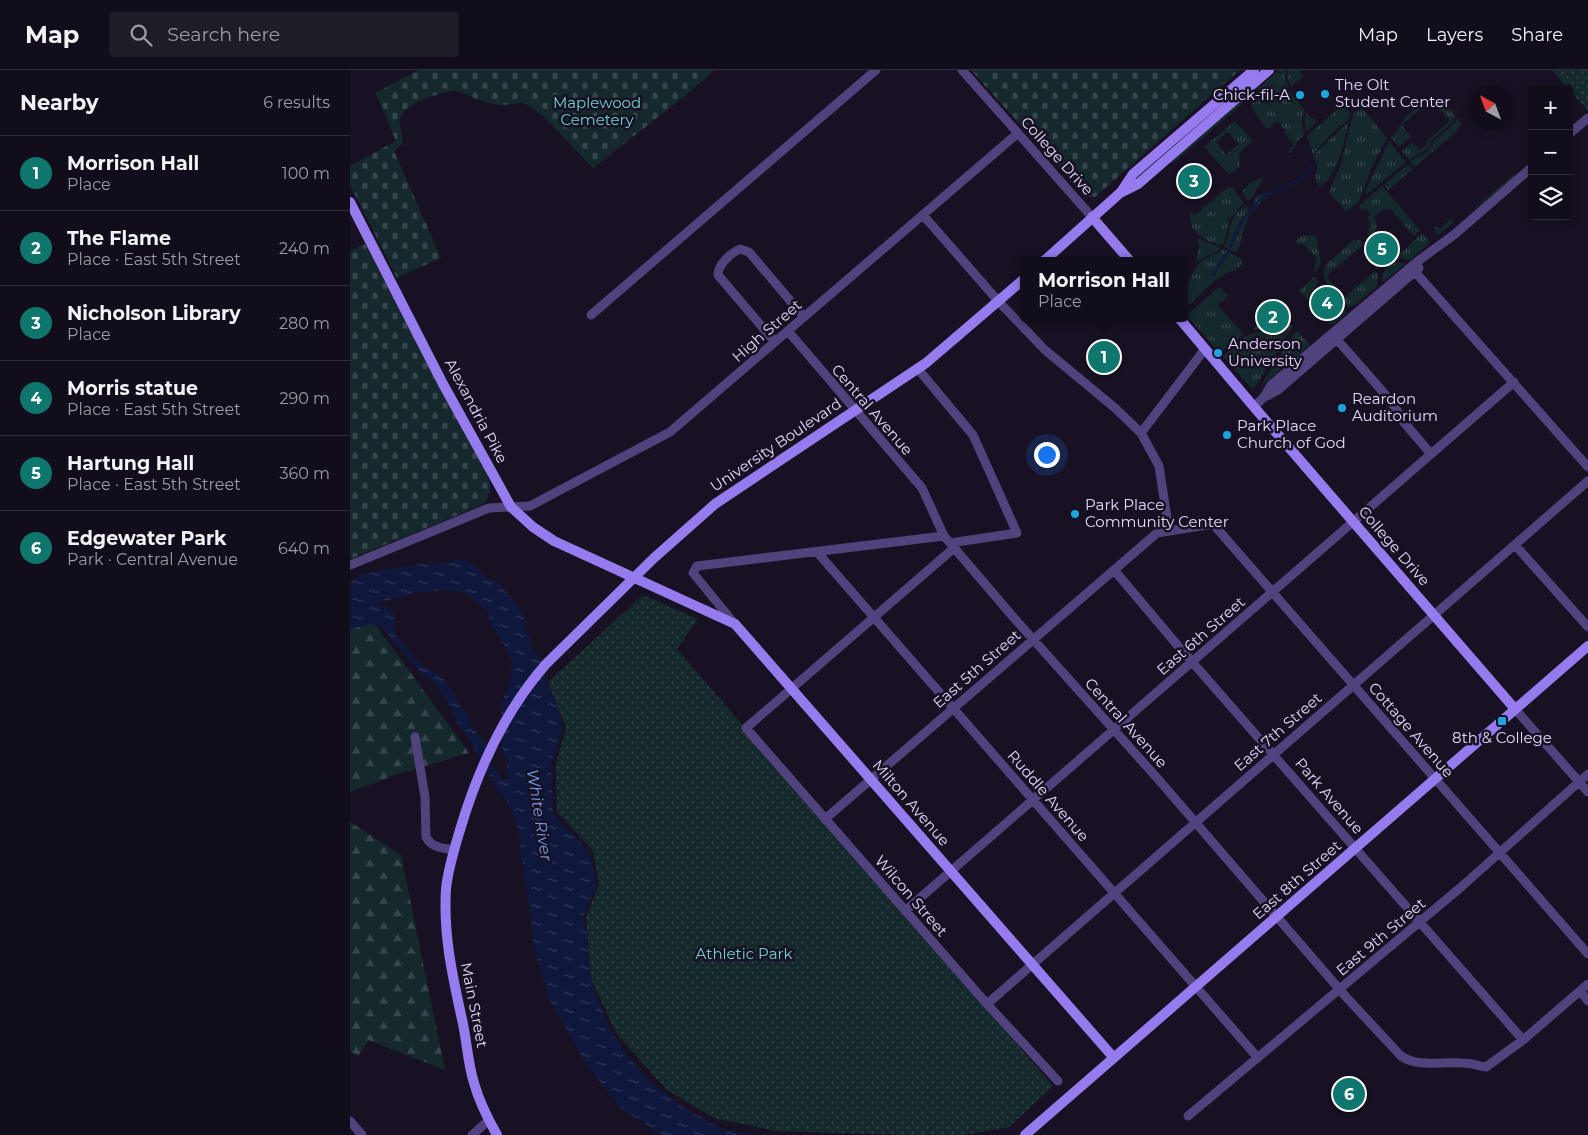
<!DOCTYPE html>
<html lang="en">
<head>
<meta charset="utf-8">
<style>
  body { margin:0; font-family:Montserrat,sans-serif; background:#1f1b27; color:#f1f3f6 }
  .controls { position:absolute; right:15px; top:15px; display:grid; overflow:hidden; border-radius:5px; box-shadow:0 2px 8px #0003 }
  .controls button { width:45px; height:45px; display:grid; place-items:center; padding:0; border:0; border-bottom:1px solid #312d39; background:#120d1a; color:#f1f3f6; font:25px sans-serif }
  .compass { position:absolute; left:1118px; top:15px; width:45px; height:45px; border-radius:50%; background:#120d1a; box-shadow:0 2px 8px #0003; rotate:319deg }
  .you { position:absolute; left:696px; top:384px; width:18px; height:18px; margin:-12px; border:4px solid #fff; border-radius:50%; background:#1a73e8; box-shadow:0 0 0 8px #1a73e833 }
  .badge { display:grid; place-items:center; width:32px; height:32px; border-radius:50%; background:#0f766e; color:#fff; font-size:16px; font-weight:700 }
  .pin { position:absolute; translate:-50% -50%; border:2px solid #fff; box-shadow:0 1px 5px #0006 }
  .popup { position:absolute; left:670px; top:187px; width:168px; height:65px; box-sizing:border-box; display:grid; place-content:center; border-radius:5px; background:#120d1a; filter:drop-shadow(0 1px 4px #0005); font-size:16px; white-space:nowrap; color:#9c9ca2 }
  .popup b { font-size:19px; color:#f1f3f6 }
  .popup::after { content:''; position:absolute; left:50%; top:100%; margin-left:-10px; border:10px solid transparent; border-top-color:#120d1a }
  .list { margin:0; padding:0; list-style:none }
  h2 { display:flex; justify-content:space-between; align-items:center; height:65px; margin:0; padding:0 20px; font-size:21px }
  h2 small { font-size:16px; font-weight:400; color:#9c9ca2 }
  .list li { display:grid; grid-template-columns:32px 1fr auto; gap:15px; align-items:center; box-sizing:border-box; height:75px; padding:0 20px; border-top:1px solid #312d39 }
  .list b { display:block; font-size:19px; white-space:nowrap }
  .list p { margin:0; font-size:16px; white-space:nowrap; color:#9c9ca2 }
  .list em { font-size:16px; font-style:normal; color:#9c9ca2 }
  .icon { flex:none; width:28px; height:28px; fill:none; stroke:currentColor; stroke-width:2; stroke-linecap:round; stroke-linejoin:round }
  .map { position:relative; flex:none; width:1238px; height:1065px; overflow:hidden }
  header { display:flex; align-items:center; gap:30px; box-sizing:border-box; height:70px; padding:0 25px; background:#120d1a; border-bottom:1px solid #312d39 }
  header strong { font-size:24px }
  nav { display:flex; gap:28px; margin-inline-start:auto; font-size:18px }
  .search { width:350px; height:45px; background:#1f1b27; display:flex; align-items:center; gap:12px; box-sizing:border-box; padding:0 18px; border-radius:5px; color:#9c9ca2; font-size:19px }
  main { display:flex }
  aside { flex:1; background:#120d1a }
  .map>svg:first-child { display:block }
  .grass { fill:url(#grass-tufts); fill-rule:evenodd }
  .forest { fill:url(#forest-firs) }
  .cemetery { fill:url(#cemetery-stones) }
  .park { fill:url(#park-dots) }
  .water { fill:url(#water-ripples); fill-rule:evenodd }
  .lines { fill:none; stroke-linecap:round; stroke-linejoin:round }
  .stream { stroke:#10173d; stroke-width:2.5 }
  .street { stroke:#50427c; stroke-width:9 }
  .secondary { stroke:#967bee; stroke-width:10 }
  .poi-dot { fill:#1da5e1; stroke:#181123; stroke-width:2 }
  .labels { text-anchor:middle; stroke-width:5; stroke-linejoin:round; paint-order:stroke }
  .poi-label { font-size:15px; fill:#e3d8fa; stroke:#181123; text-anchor:start }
  .park-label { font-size:15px; fill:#6dd1cd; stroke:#181123 }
  .street-label { font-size:15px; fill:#e3d8fa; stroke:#181123 }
  .water-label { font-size:16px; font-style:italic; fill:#739bed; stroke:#181123 }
</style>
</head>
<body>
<header>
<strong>Map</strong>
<div class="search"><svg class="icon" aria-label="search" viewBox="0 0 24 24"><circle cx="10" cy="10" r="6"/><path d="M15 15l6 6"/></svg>Search here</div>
<nav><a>Map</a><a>Layers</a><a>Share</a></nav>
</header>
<main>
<aside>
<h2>Nearby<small>6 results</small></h2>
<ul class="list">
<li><span class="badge">1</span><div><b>Morrison Hall</b><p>Place</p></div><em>100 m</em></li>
<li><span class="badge">2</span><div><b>The Flame</b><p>Place · East 5th Street</p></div><em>240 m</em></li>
<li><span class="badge">3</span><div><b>Nicholson Library</b><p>Place</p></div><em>280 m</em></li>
<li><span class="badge">4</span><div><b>Morris statue</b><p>Place · East 5th Street</p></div><em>290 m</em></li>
<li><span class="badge">5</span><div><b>Hartung Hall</b><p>Place · East 5th Street</p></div><em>360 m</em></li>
<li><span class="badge">6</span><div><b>Edgewater Park</b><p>Park · Central Avenue</p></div><em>640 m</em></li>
</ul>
</aside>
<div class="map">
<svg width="1238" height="1065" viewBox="0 0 1238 1065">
  <defs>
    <pattern id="grass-tufts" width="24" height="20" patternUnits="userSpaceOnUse" patternTransform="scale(1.25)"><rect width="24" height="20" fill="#15282c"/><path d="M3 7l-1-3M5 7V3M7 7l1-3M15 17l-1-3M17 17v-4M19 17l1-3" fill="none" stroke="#37464c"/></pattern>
    <pattern id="forest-firs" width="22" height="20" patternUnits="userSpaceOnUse" patternTransform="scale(1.25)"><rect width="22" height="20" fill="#15282c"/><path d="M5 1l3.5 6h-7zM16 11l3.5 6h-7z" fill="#37464c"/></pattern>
    <pattern id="cemetery-stones" width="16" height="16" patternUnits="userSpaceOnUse" patternTransform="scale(1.25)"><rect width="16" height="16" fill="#15282c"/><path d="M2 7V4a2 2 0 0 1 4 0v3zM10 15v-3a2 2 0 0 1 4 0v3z" fill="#37464c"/></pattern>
    <pattern id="park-dots" width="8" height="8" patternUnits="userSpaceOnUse" patternTransform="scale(1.25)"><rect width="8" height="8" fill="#15282c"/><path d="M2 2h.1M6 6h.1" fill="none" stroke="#37464c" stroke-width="1.8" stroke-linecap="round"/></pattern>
    <pattern id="water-ripples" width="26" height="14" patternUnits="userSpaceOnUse" patternTransform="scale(1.25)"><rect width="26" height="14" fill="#10173d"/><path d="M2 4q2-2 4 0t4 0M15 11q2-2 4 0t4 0" fill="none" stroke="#33385a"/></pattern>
  </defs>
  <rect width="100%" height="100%" fill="#181123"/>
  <path class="grass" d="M929,0H936L935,8L939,18L938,20L954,39L952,51L954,65L946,73L945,78L939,83L938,82L941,80L939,79L944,74L934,62L935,60L927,51L917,60L901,37L908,18Z
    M938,0H952L950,2L954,6L941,17L937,7Z
    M894,28L891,35L827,90L822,93H818Z
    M1092,31L1106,47L1102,53L1081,71L1079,78L1059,90L1052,81L1063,72L1070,80L1077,74L1076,72L1100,51L1086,35Z
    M1072,32L1075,35L1052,55L1061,67L1049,77L1041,68L1056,47Z
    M992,35L999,41L1000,45L998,50L981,64L963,84L957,66Z
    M1012,38L1037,68L1022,97L1008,133L996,141L979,123L992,90L1003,44L1006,41Z
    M956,42L963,50L968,47L966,49L968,51L956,61L955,50Z
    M1107,48L1112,54L1107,59L1108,60L1065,97L1060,92C1066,87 1069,87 1074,84C1080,81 1080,76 1084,71C1092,63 1102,58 1107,48Z
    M885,51L903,71L889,83L890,96L879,105L854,77ZM878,62L889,74L876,85L866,72Z
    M998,53C995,72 987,106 970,117C962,109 968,103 967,94C966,93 964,87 963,86L982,67Z
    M1039,71L1056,92L1016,125L1015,122Z
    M1058,94L1063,99L1038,120L1034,115Z
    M1164,104V107L1132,134L1127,136Z
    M915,106L902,128L897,131L892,121L902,112Z
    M1032,116L1069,159V161L1064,166L1040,138L1037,140L1035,138L1024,147C1028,155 1027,162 1021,168L1017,163L1020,156L1018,146L1021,144L1016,138L1013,141L1010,138V135Z
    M878,117L883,118L894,133C889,138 883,147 878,149L879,152L875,170L872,176C855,170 839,165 840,143L841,141L845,145Z
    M927,120L912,131L903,140L905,127Z
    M896,135L900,142L895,156L887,183L874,177C884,158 874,151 896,135Z
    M1101,149L1104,152L1088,165L1084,160V156L1089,159Z
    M1072,163L1081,172L1060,190L1052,188H1046L1043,185L1044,184L1047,187Z
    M954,165L966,166L971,193L965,203L963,201L966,199L964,196L967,189L952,173L948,175L945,171Z
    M847,168L871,178C864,185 853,186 846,193L849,175Z
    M1003,170H1010L1014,174L976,206L984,215L980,218C975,212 972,204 975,196Z
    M873,179L890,188L892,190L891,195L885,201C871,200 846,230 834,239C834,225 840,199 852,191C859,186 866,185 873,179Z
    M1050,192L1055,194L1032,213C1031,200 1038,194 1050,192Z
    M1025,201L1028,204L1027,217L1005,235L998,237L982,221L986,217L995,227Z
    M964,207L969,211L958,230L949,221Z
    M868,218H871L878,226L868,235L893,264L870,283L838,247L839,243Z
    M928,239L940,252L904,261V258Z
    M995,240L997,243L984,254H978L972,247Z
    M941,254L943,256L904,319L901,318L873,286L896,266Z
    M947,261L960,275L910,317L943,265Z"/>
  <path class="forest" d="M25,554L119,683L45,705L0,722V558Z
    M0,752L51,785L95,1000L18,970L9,986L0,982Z"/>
  <path class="cemetery" d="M68,0H365L330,30L243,98L193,46L174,32C159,36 144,36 129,30C121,27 113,21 104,21C92,21 52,35 50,48C48,56 54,66 52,74L44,81L91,188L47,208L0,115V96L46,71L26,23Z
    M621,0H890L745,127H735Z
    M15,174L137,403C142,415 141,426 132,435L0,489V181Z"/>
  <path class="park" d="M1202,0H1238V39L1237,40Z
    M293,525L348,549L327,579L703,1016L659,1057L615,1065H553L426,1061L364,1048L317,1020L266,963L241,909L236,846L249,815L243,781L207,742L206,693L216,658L198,612Z"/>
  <path class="water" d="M113,489L123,494L132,504L149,514L168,536L174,547L183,582L189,586L199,619L207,633L213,657L201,694L203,742L210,753L226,767L239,783L244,802L246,819L237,834L233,849L236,860L240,904L245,923L262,963L276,984L291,1002L311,1020L336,1040L355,1049L373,1060L407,1065H310L290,1050L272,1040L237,995L200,931L185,882L168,758L159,734L147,719L117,666L106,651L102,640L86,614L72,604L32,557C21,553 11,556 0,560V511L13,504L74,493L88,494ZM94,520L113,522L120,526L137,541L142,556L155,576L162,590L161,605L159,615L151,634L152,681L157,692L158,707L155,710H153L146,699L144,698L132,668L119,655L120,647C116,643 111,637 108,633C106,631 107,628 105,625C102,620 97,615 94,610C90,604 84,602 78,599C68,593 49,571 44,561C42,555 45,548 43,541L27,533L69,522Z"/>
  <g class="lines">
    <path class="stream" d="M880,177C890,156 893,143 913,128C928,117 954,113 962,95
      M863,205L878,182"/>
    <path class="street" d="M612,0L742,147
      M1219,64L1238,48
      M573,145L649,232L695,280L765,338L791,363L809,396L819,461
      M1066,203L1238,397
      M241,245L526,0
      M438,261L572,418L594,466L664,548L808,709L997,928L1051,986C1068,998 1093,991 1113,993C1121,993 1129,996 1136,997L1173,970L1238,914
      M984,266C996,281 1049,336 1052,350L1081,384
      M425,272L368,205C368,194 381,183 390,179L399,182L454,247
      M568,299L623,365L667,463L600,473
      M917,326L928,320L1069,198
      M904,337L914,327L921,315L1068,191L1105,164L1182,97
      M791,363L855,279
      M1165,475L1238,557
      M604,478L396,658L637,934L708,1011
      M467,482L908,988
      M0,495L139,438L180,436L320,362L667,64
      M764,500L829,577L1173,970
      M384,553L343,503L347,496L594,466
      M1165,639L1238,722
      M65,667L75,727L76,767C82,778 92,778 104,780
      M475,749L807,463L863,454L1238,884
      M555,841L1164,312
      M1230,921L1238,931
      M637,934L1238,411
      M838,1046L1110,818L1238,704
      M0,1051L12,1065
      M122,1065L139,1050"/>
    <path class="secondary" d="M771,122L783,104L904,0
      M0,132L93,314L161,437L183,457L204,471L385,554L764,988
      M742,147L780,191
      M694,191L770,123L788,114L919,0
      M829,248L904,337L1165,639
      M147,1065C138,1049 129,1031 124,1013C118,994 117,973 113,954C103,908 93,866 96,819C98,799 104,780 110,760C128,699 154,642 196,594L304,488L365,434L576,293L674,209
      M675,1065L1238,576"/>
  </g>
  <g class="poi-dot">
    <circle cx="975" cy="24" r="5"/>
    <circle cx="950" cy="25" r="5"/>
    <circle cx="868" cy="283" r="5"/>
    <circle cx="992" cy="338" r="5"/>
    <circle cx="877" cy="365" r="5"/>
    <circle cx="725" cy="444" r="5"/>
    <rect x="1147" y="646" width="10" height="10" rx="2.5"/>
  </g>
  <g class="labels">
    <g class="poi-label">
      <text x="985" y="20">The Olt<tspan x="985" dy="17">Student Center</tspan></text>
      <text x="940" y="30" text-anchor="end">Chick-fil-A</text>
      <text x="878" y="279">Anderson<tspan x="878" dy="17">University</tspan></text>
      <text x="1002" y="334">Reardon<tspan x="1002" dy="17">Auditorium</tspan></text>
      <text x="887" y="361">Park Place<tspan x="887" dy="17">Church of God</tspan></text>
      <text x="735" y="440">Park Place<tspan x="735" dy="17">Community Center</tspan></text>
      <text x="1152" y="673" text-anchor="middle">8th &amp; College</text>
    </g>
    <g class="park-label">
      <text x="247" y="38">Maplewood<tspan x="247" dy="17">Cemetery</tspan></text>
      <text x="394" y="889">Athletic Park</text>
    </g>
    <g class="street-label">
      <text transform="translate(707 86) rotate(48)" y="5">College Drive</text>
      <text transform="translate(417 261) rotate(-41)" y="5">High Street</text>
      <text transform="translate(522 340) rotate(49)" y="5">Central Avenue</text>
      <text transform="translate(126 341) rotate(62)" y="5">Alexandria Pike</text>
      <text transform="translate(426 375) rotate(-34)" y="5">University Boulevard</text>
      <text transform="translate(1044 476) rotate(49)" y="5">College Drive</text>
      <text transform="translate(851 566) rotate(-41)" y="5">East 6th Street</text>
      <text transform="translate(627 599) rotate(-41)" y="5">East 5th Street</text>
      <text transform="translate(776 653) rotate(48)" y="5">Central Avenue</text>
      <text transform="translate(1061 660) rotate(49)" y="5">Cottage Avenue</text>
      <text transform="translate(928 662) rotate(-41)" y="5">East 7th Street</text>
      <text transform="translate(698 726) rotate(49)" y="5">Ruddle Avenue</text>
      <text transform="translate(979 726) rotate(49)" y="5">Park Avenue</text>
      <text transform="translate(561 733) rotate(49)" y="5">Milton Avenue</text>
      <text transform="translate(947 810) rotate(-41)" y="5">East 8th Street</text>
      <text transform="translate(561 826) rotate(49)" y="5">Wilcon Street</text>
      <text transform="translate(1031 867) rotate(-40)" y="5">East 9th Street</text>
      <text transform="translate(124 935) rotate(79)" y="5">Main Street</text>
    </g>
    <g class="water-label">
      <text transform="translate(190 745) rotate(81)" y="6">White River</text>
    </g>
  </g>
</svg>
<div class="controls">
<button>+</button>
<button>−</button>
<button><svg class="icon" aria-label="layers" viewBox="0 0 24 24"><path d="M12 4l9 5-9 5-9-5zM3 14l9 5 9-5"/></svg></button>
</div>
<svg class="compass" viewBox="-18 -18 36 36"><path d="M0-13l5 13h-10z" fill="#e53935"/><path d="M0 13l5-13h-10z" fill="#9c9ca2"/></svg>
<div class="you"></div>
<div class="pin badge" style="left:754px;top:287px">1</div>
<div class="popup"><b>Morrison Hall</b>Place</div>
<div class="pin badge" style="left:923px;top:247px">2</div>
<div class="pin badge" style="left:844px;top:111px">3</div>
<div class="pin badge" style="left:977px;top:233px">4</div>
<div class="pin badge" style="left:1032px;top:179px">5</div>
<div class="pin badge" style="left:999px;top:1024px">6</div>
</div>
</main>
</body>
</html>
